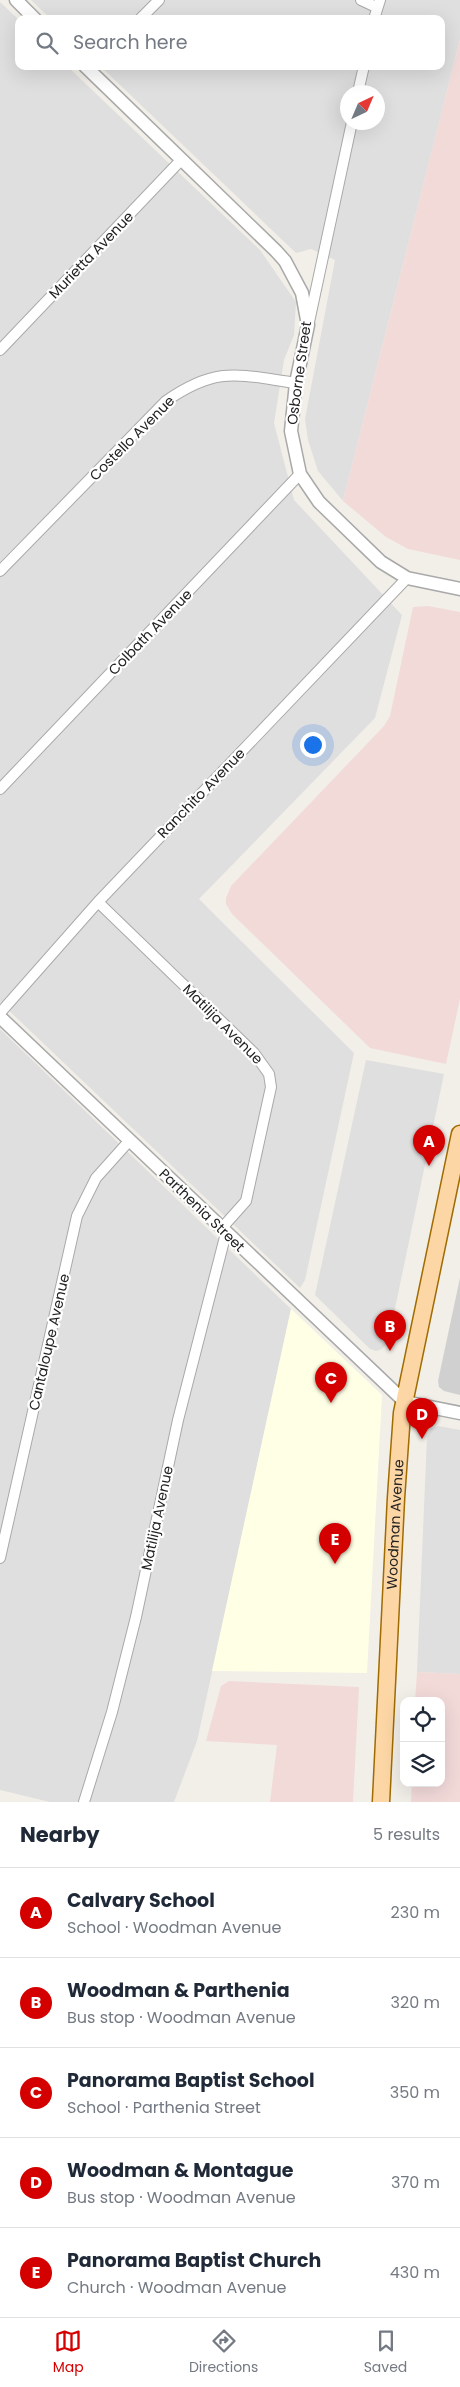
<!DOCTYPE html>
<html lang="en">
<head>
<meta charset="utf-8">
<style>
  body { margin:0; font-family:Poppins,sans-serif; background:#f6f6f7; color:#1f2937 }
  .controls { position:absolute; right:15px; bottom:15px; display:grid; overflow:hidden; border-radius:10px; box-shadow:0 5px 20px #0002 }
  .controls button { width:45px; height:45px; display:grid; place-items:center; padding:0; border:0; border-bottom:1px solid #e0e1e3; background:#fff; color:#1f2937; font:25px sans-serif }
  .compass { position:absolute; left:340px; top:85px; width:45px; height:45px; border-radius:50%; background:#fff; box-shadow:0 5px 20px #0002; rotate:44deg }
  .you { position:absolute; left:312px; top:744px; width:18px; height:18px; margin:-12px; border:4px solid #fff; border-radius:50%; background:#1a73e8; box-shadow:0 0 0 8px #1a73e833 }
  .badge { display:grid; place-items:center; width:32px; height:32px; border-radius:50%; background:#d40000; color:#fff; font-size:16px; font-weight:700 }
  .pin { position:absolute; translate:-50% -41px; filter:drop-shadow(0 1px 2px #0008) }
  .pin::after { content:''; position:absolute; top:26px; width:18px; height:15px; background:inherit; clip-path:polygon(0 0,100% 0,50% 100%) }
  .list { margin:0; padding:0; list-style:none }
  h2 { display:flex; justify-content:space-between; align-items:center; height:65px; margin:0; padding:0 20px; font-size:21px }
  h2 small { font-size:16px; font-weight:400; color:#747a83 }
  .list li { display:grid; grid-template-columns:32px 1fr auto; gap:15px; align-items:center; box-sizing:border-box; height:90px; padding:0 20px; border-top:1px solid #e0e1e3 }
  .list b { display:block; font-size:19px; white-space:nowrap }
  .list p { margin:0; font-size:16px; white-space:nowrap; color:#747a83 }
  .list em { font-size:16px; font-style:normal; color:#747a83 }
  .icon { flex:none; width:28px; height:28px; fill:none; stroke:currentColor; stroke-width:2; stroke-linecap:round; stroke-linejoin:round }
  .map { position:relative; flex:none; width:460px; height:1802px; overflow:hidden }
  .search { position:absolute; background:#fff; box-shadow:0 5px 20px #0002; left:15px; right:15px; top:15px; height:55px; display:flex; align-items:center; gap:12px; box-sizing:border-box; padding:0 18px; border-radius:10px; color:#747a83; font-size:19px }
  .sheet { height:515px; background:#fff }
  nav { display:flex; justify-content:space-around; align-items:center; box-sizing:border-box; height:70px; border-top:1px solid #e0e1e3; background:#fff; font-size:14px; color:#747a83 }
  nav a { display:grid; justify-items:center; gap:2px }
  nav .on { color:#d40000 }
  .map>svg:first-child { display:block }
  .residential { fill:#e0dfdf; fill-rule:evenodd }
  .commercial { fill:#f2dad9 }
  .education { fill:#ffffe5 }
  .religious { fill:#d0d0d0 }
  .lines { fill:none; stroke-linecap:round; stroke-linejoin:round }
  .minor-casing { stroke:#a9a9a9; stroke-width:12 }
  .tertiary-casing { stroke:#a9a9a9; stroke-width:15 }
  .primary-casing { stroke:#a06b00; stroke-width:19 }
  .minor { stroke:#fff; stroke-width:10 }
  .tertiary { stroke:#fff; stroke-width:12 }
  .primary { stroke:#fcd6a4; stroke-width:16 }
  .labels { text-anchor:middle; stroke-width:4.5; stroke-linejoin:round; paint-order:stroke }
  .street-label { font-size:14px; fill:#222; stroke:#fff }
</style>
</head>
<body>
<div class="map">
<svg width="460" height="1802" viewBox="0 0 460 1802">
  <rect width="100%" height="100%" fill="#f2efe9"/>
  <path class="residential" d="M31,0H460V40L343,501L318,471L308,440L305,419L335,260L311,249L296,253L100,66H441V19H51ZM348,92H378V122H348Z
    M0,2L19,20V66H67L260,250L296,302L294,335L284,360L274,423L294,500L402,615L375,718L199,899L354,1053L305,1280L300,1288L0,1002Z
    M0,1029L291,1309L197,1741L174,1802H50L0,1790Z
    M366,1060L444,1074L388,1342L382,1349L376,1351L370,1349L315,1295Z
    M438,1426L460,1430V1674L417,1672L427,1437L431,1429Z"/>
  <path class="commercial" d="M460,40V560L408,549L386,537L343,501Z
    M428,606L460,612V999L446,1064L370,1048L232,914L226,904V898L231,886L384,726L390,716L413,607Z
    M417,1672L460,1674V1802H411L412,1783H441V1701H415Z
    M229,1681L359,1687L353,1802H270L277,1745L206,1741L221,1686Z"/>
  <path class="education" d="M291,1309L382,1395L367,1673L212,1671Z"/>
  <path class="religious" d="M460,1278V1395L444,1391L439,1387L438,1381Z"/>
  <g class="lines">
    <g class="minor-casing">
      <path id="minor" d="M361,0L376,7
        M140,19L159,0
        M374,19L380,0
        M358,92L364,66
        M309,322L352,122
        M0,350L182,159
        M0,571L166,401C218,365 238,375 296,383
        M0,789L300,474
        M98,902L254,1053L269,1074L271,1087L246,1201L221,1229
        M0,1013L98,902L407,578
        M0,1558L77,1216L96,1178L130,1140
        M84,1802L112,1712L136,1617L178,1420L226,1233"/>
    </g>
    <g class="tertiary-casing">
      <path id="tertiary" d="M16,0L35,19
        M85,66L276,251L285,261L302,293L308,325L296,383L291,431L300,474L319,502L381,562L407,578L460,589
        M0,1017L405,1402L460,1413"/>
    </g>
    <g class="primary-casing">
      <g id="primary">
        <path id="s1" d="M381,1802L396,1498L402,1413L460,1134"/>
      </g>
    </g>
    <use href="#minor" class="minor"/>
    <use href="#tertiary" class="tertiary"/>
    <use href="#primary" class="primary"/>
  </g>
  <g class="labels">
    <g class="street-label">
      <text transform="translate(91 255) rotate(-46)" y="5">Murietta Avenue</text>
      <text transform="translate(299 373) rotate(-82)" y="5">Osborne Street</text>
      <text transform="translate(132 438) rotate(-45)" y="5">Costello Avenue</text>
      <text transform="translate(150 632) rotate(-46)" y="5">Colbath Avenue</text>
      <text transform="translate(201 793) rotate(-46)" y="5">Ranchito Avenue</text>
      <text transform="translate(223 1024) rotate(45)" y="5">Matilija Avenue</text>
      <text transform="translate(202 1210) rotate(44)" y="5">Parthenia Street</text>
      <text transform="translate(49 1342) rotate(-77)" y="5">Cantaloupe Avenue</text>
      <text transform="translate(157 1518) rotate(-78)" y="5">Matilija Avenue</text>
      <text dy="5" stroke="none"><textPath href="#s1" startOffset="278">Woodman Avenue</textPath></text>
    </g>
  </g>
</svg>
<div class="controls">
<button><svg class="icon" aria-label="locate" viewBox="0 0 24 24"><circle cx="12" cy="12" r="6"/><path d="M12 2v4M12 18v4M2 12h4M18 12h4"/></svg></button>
<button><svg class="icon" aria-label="layers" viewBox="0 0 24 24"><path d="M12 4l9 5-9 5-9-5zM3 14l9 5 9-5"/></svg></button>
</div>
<svg class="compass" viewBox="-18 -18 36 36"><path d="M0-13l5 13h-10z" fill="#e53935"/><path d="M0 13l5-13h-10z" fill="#747a83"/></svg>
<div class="you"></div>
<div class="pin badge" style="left:429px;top:1166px">A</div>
<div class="pin badge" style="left:390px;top:1351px">B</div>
<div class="pin badge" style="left:331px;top:1403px">C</div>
<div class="pin badge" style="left:422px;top:1439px">D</div>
<div class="pin badge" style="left:335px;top:1564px">E</div>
<div class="search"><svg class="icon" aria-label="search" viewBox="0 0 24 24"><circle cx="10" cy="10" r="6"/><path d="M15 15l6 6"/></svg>Search here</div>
</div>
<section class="sheet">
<h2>Nearby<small>5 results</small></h2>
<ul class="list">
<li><span class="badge">A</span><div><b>Calvary School</b><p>School · Woodman Avenue</p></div><em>230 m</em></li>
<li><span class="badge">B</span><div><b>Woodman &amp; Parthenia</b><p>Bus stop · Woodman Avenue</p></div><em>320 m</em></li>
<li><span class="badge">C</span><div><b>Panorama Baptist School</b><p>School · Parthenia Street</p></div><em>350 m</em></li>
<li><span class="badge">D</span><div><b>Woodman &amp; Montague</b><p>Bus stop · Woodman Avenue</p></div><em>370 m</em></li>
<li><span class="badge">E</span><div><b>Panorama Baptist Church</b><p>Church · Woodman Avenue</p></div><em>430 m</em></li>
</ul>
</section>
<nav>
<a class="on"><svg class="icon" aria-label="map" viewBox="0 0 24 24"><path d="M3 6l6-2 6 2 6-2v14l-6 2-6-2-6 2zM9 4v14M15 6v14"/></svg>Map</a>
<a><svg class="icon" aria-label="directions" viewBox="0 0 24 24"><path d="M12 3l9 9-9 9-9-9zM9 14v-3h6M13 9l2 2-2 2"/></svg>Directions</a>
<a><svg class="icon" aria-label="saved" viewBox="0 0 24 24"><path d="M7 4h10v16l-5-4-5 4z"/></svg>Saved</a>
</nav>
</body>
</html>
